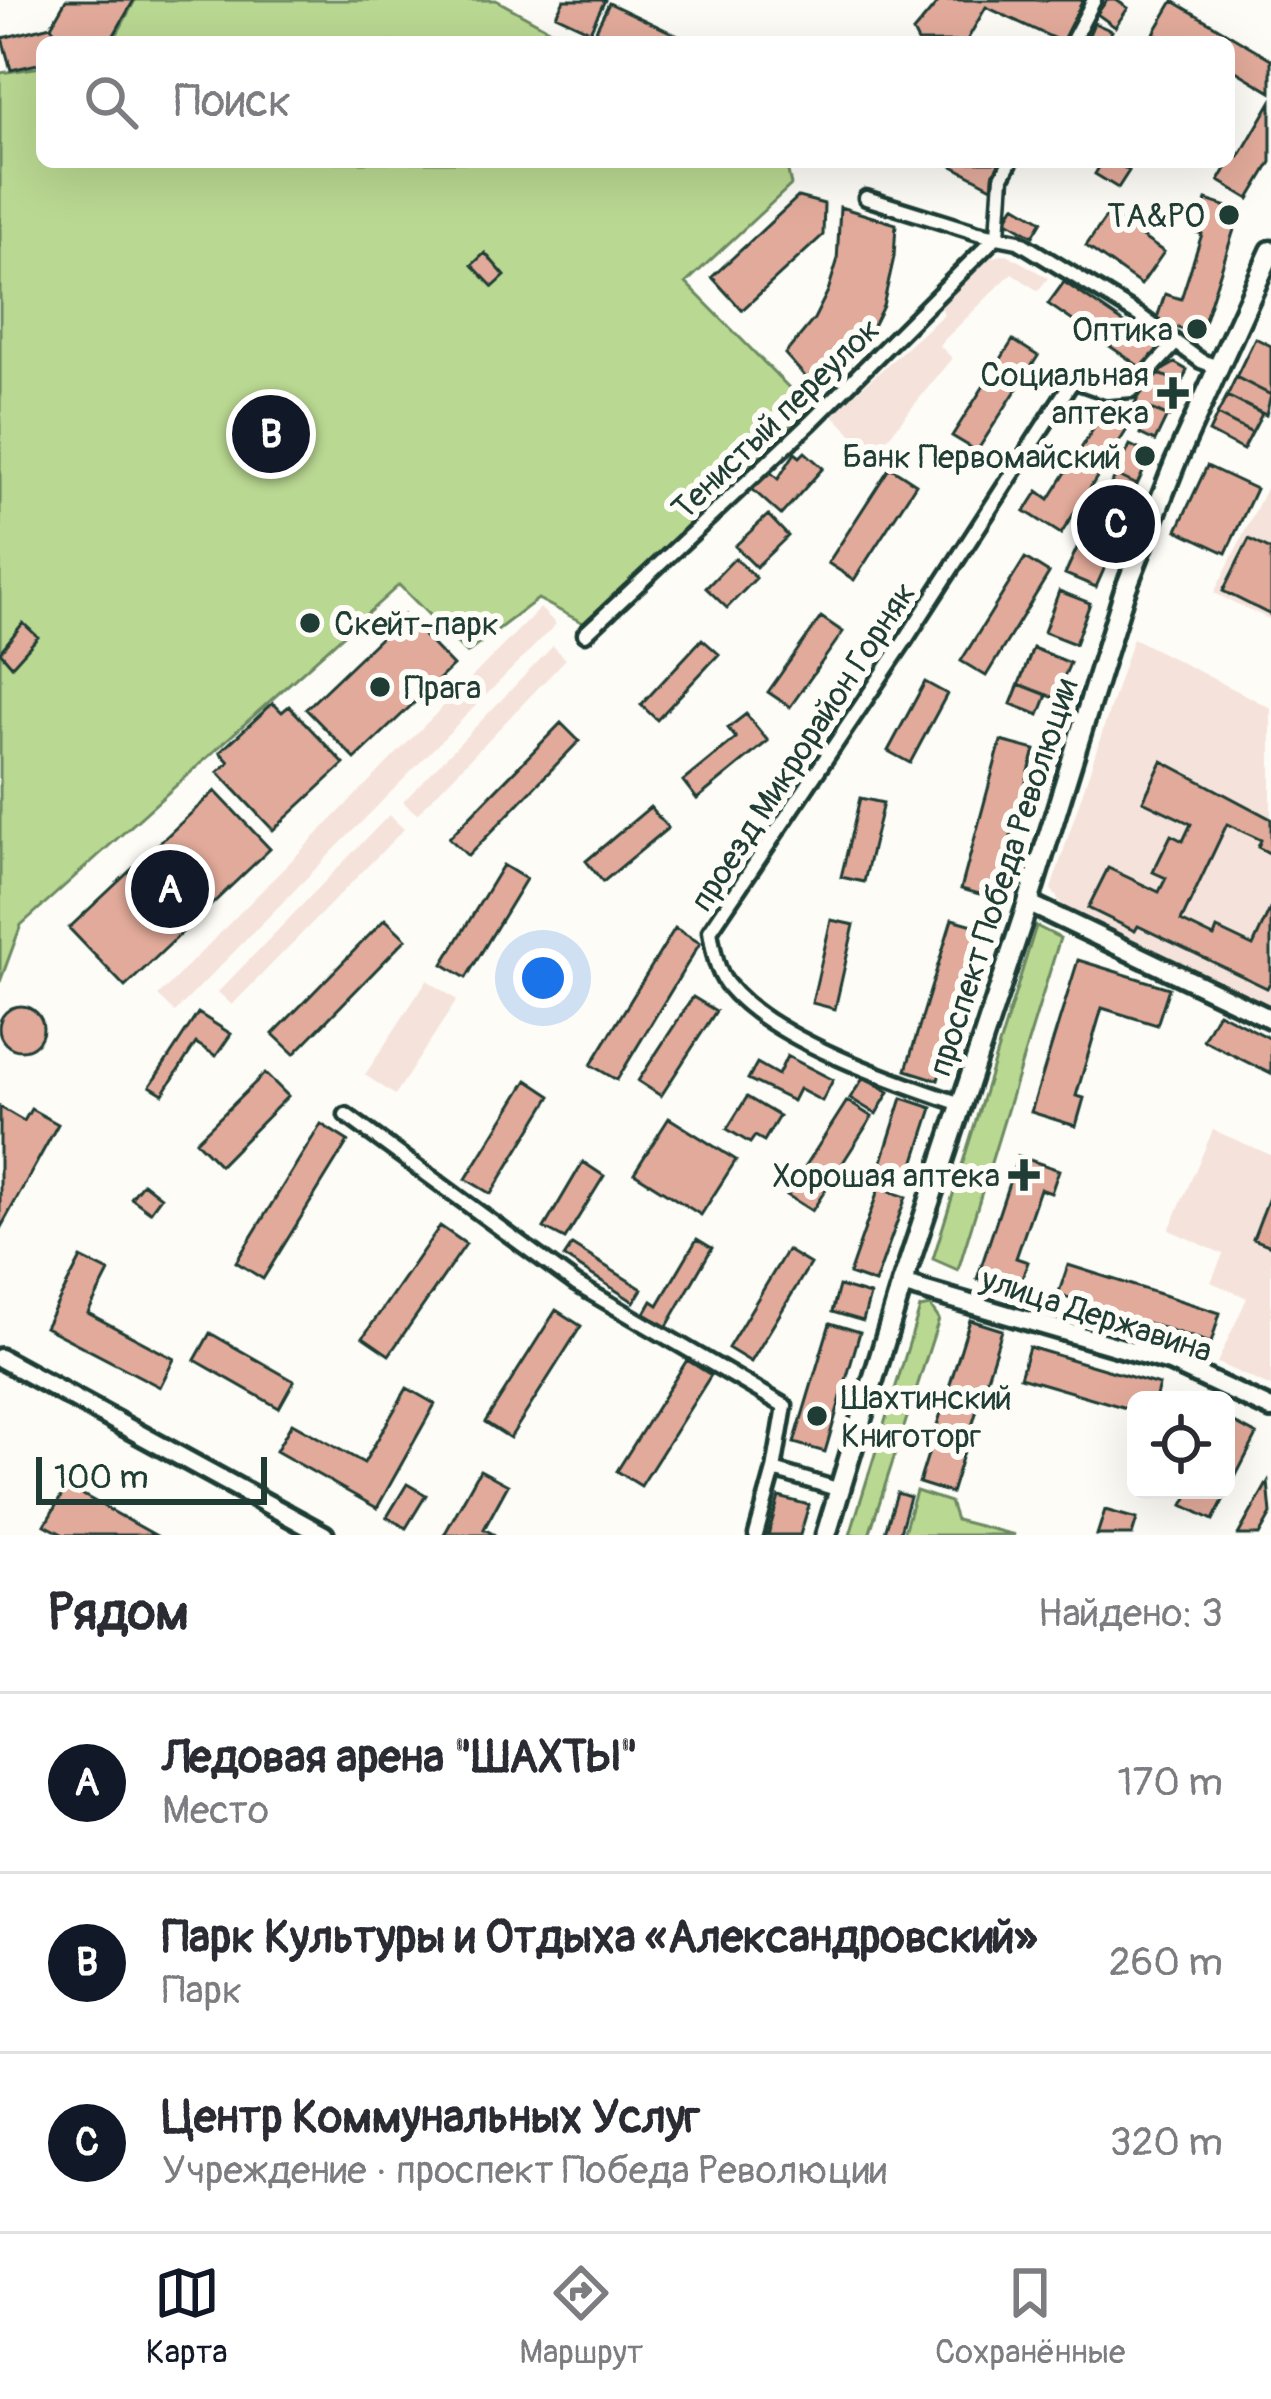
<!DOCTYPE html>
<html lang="ru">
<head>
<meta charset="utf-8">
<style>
  body { margin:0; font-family:Pangolin,sans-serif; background:#f7f7f7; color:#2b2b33 }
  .controls { position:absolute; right:36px; bottom:36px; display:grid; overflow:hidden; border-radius:18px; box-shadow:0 12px 48px #0002 }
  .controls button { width:108px; height:108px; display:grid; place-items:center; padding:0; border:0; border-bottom:3px solid #e1e1e2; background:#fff; color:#2b2b33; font:60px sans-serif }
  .scale { position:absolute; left:36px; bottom:30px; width:231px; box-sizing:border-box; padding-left:12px; border:6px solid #1f3d34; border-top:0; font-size:33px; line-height:42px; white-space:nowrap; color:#1f3d34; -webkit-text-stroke:9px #fdfcf7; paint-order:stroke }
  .you { position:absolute; left:543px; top:978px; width:42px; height:42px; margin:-30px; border:9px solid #fff; border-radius:50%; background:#1a73e8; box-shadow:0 0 0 18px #1a73e833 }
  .badge { display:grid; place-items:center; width:78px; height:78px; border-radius:50%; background:#111827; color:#fff; font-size:39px; font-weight:700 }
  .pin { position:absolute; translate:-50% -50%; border:6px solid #fff; box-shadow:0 3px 12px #0006 }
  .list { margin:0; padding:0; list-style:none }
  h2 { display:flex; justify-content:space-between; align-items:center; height:156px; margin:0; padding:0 48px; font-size:51px }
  h2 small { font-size:39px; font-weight:400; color:#7c7c81 }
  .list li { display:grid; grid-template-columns:78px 1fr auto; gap:36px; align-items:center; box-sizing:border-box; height:180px; padding:0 48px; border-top:3px solid #e1e1e2 }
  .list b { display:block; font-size:45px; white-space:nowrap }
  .list p { margin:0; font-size:39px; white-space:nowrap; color:#7c7c81 }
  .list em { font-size:39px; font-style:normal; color:#7c7c81 }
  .icon { flex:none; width:66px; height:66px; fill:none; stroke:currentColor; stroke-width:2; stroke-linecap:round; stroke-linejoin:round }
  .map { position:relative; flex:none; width:1271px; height:1535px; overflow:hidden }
  .search { position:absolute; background:#fff; box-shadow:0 12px 48px #0002; left:36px; right:36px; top:36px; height:132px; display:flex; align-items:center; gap:30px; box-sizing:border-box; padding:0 42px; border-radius:18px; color:#7c7c81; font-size:45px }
  .sheet { height:696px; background:#fff }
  nav { display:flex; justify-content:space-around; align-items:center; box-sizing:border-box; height:168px; border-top:3px solid #e1e1e2; background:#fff; font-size:33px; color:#7c7c81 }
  nav a { display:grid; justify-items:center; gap:6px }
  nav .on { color:#111827 }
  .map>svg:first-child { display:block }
  .built { fill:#f5e3db }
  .green { fill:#b9d891; stroke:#6c8a62; stroke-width:3 }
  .building { fill:#e2aa9a; stroke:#1f3d34; stroke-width:3 }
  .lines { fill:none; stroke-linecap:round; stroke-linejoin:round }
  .street-casing { stroke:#1f3d34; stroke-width:21 }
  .secondary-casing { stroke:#1f3d34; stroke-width:26 }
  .primary-casing { stroke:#1f3d34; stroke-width:27 }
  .street { stroke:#fdfcf7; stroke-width:12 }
  .secondary { stroke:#fdfcf7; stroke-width:16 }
  .primary { stroke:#fdfcf7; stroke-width:18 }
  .poi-dot { fill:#1f3d34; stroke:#fdfcf7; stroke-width:4.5 }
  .labels { text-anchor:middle; stroke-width:12; stroke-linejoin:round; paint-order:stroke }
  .poi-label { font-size:33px; fill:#1f3d34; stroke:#fdfcf7; text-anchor:end }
  .street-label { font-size:33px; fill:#1f3d34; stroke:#fdfcf7 }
</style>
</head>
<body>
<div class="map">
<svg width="1271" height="1535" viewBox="0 0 1271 1535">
  <rect width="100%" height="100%" fill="#fdfcf7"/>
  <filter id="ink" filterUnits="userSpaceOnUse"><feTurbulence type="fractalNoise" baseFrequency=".00833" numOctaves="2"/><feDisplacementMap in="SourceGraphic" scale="24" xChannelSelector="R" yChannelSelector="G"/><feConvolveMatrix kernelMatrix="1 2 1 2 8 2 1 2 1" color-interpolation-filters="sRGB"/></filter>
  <g filter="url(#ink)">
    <path class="built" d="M1007,254L1048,278L1038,291L1012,273L939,345L952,358L873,456L832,414L944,314L940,305L988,258Z
      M1271,479V620L1214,593Z
      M540,608L556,624L175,1012L158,996Z
      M1133,638L1271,708V1007L1069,915L1051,889Z
      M553,646L566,659L417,814L403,802Z
      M389,815L404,829L232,1005L218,992Z
      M427,980L457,1000L395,1095L365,1075Z
      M1213,1130L1271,1155V1387L1217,1363L1247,1298L1211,1282L1223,1254L1169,1230Z"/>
    <path class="green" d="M135,0H496L572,42H113Z
      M42,67V162H786L791,185L686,283L809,408L585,624L538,599L467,653L399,585L21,925L0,982V73Z
      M1036,926L1060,938L958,1270L933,1259Z
      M930,1306L939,1319L869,1535H850L920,1308Z
      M916,1491L950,1502L956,1520L1015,1535H903Z"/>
    <path class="building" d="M66,0H134L110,42H62L51,26Z
      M564,0H605L590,31L556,15Z
      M940,0H1083L1062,42L986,7L966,42H918L913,32Z
      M1107,0H1116L1128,8L1115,27L1097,14Z
      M1173,1L1271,59V92L1229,67V42H1186L1180,38L1170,42L1154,33Z
      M609,3L691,42H590Z
      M1094,23L1112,31L1107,42H1086Z
      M51,26L62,42H42V63L11,70L2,38Z
      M1271,102V162L1249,199L1219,181L1234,155L1239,157Z
      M945,162H1003L1005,163L992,187Z
      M1102,162H1116L1129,171L1118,188L1095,174Z
      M798,197L824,204L823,235L742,310L712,277Z
      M1206,200L1240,211L1200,335L1156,321L1165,294L1181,299L1202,234L1196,232Z
      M1015,205L1042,221L1033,236L1006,220Z
      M840,207L896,224L894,257L883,306L867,338L845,368L819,392L785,354L814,319L828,291L837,262Z
      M1108,214L1164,252L1141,285L1086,246Z
      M485,253L505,276L493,287L472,265Z
      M1064,282L1164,350L1149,373L1048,304Z
      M1255,338L1271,346V395L1236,377Z
      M1013,340L1038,356L977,451L952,436Z
      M1175,363L1187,370L1182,383L1162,375L1152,376Z
      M1162,375L1182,383L1169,417L1135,403L1152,376Z
      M1236,377L1271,395L1266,415L1227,396Z
      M1227,396L1262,414L1252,433L1217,415Z
      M1111,401L1135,417L1061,534L1025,511L1038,491L1049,499Z
      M1151,409L1167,416L1155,441L1140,434Z
      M1217,415L1252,433L1243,450L1209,432Z
      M1130,445L1151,455L1137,485L1116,475Z
      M805,452L823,468L781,515L751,488L768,470L778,479L795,453L800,457Z
      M1207,466L1256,489L1226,553L1177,530Z
      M890,467L916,484L854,580L828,563Z
      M1116,475L1137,485L1123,525L1109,536L1088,524Z
      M768,515L788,536L756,567L735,546Z
      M1083,535L1113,549L1096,587L1065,574Z
      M1249,539L1271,550V615L1223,591Z
      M735,558L756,578L727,608L706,588Z
      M1025,558L1049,573L986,676L961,661Z
      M1059,591L1090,603L1075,644L1044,632Z
      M404,615L453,666L355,759L306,709Z
      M821,617L843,632L790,707L768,692Z
      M23,623L38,637L12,666L0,652Z
      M702,639L719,654L657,720L641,705Z
      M1033,648L1070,663L1055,698L1019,684Z
      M925,682L947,694L910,763L888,751Z
      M1019,684L1047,695L1039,715L1011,704Z
      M273,703L282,712L289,706L344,764L273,830L218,772L229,762L220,752Z
      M746,714L768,741L697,799L683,781L736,738L728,728Z
      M561,723L579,741L468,856L449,838Z
      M1001,741L1035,750L994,898L961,889Z
      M1162,761L1271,819V854L1258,847L1261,840L1227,824L1181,921L1214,937L1217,929L1253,946L1271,907V981L1267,988L1138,926L1135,931L1088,908L1108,868L1159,892L1166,878L1153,872L1171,835L1183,841L1191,824L1143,801Z
      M215,791L270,849L125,987L69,928Z
      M860,798L883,803L864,882L841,877Z
      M650,807L668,828L603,882L586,861Z
      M503,865L526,879L466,978L443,964Z
      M385,919L406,939L294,1054L273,1034Z
      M952,919L984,928L938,1080L906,1070Z
      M831,920L854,925L835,1009L812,1003Z
      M675,928L700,943L617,1080L591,1065Z
      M1078,960L1169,988L1157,1025L1102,1008L1076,1096L1084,1098L1076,1126L1031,1112Z
      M693,997L716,1011L661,1096L638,1081Z
      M-1 1028a22 22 0 1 1 44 0a22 22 0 1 1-44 0Z
      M1218,1012L1271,1039V1074L1203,1040Z
      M198,1013L231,1034L216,1056L196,1043L163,1094L150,1086Z
      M787,1056L833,1080L822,1101L799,1089L793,1101L748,1079L757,1063L778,1075Z
      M265,1073L288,1096L220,1165L196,1141Z
      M864,1077L889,1092L876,1114L850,1098Z
      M527,1080L551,1096L491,1194L466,1179Z
      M747,1097L779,1116L764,1141L755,1136L750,1143L727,1129Z
      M902,1098L932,1108L910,1176L880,1167Z
      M847,1101L872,1117L812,1211L787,1195Z
      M0,1107L24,1121L31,1109L58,1124L0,1229Z
      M669,1118L736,1160L701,1215L634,1173Z
      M321,1124L348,1141L263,1279L236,1262Z
      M1018,1156L1059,1170L1051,1193L1040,1189L1016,1258L1028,1262L1017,1292L977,1279Z
      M583,1162L604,1176L565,1239L544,1228Z
      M143,1183L161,1197L150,1212L131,1198Z
      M879,1188L906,1197L875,1283L849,1274Z
      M1271,1192V1246L1253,1239Z
      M440,1226L466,1244L389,1355L363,1337Z
      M697,1239L712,1248L666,1328L644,1315L652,1301L658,1305Z
      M572,1245L642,1289L634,1302L564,1257Z
      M787,1250L810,1264L751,1362L728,1348Z
      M81,1258L109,1272L88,1313L174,1359L160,1387L45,1327Z
      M1068,1265L1220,1313L1211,1343L1058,1295Z
      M839,1286L870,1295L863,1321L832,1312Z
      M556,1310L581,1326L510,1438L485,1422Z
      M970,1320L1002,1330L951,1493L919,1483Z
      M830,1323L860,1332L825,1452L794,1443Z
      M210,1333L294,1381L279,1408L195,1360Z
      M1029,1347L1159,1385L1155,1400H1136V1411L1020,1377Z
      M687,1360L711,1375L641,1486L617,1471Z
      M407,1388L435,1404L377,1508L276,1451L292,1423L364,1463Z
      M1227,1419L1257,1435L1213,1520L1183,1505L1191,1490H1226Z
      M480,1470L508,1485L484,1529L495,1535H444Z
      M1268,1482L1271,1514L1259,1535H1238Z
      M407,1484L426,1495L406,1528L387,1517Z
      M67,1486L155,1535H64L45,1525Z
      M897,1493L910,1497L899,1535H884Z
      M779,1497L809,1505L800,1535H768Z
      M1105,1510L1137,1519L1132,1535H1097Z"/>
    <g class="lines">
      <g class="street-casing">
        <path id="street" d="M1072,42L1094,0
          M866,198L978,233L1018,241L1140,316L1201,361L1220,368
          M585,634L810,423L998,235L1002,177L1010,162
          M961,1104C895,1082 770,1039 727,984C716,970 713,948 710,931L904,642L1073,380L1107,392L1132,390L1176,343
          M346,1115L576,1284L785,1406L774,1470L756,1535
          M774,1470L840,1490"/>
      </g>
      <g class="secondary-casing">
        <path id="secondary" d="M1028,903L1271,1019
          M902,1284L1170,1362L1271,1409
          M0,1358L324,1535"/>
      </g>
      <g class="primary-casing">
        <path id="primary" d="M826,1535L902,1284L1028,903L1124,593L1175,463L1271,251"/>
      </g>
      <use href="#street" class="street"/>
      <use href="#secondary" class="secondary"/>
      <use href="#primary" class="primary"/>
    </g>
  </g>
  <g class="poi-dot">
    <circle cx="1229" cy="215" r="12"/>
    <circle cx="1197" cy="329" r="12"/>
    <path d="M1167 375h12v12h12v12h-12v12h-12v-12h-12v-12h12z"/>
    <circle cx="1145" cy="456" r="12"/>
    <circle cx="310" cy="623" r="12"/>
    <circle cx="380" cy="687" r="12"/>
    <path d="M1018 1157h12v12h12v12h-12v12h-12v-12h-12v-12h12z"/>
    <circle cx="817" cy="1416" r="12"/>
  </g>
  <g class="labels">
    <g class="poi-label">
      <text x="1205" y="227">ТА&amp;РО</text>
      <text x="1173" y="341">Оптика</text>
      <text x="1149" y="386">Социальная<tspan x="1149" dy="38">аптека</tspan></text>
      <text x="1121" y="468">Банк Первомайский</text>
      <text x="334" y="635" text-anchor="start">Скейт-парк</text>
      <text x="404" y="699" text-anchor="start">Прага</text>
      <text x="1000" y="1187">Хорошая аптека</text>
      <text x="841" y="1409" text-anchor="start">Шахтинский<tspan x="841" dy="38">Книготорг</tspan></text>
    </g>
    <g class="street-label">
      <text transform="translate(775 418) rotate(-44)" y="12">Тенистый переулок</text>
      <text transform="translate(802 746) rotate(-57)" y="12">проезд Микрорайон Горняк</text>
      <text transform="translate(1002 877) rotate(-72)" y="12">проспект Победа Революции</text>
      <text transform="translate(1097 1314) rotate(18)" y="12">улица Державина</text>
    </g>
  </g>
</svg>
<div class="controls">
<button><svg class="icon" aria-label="locate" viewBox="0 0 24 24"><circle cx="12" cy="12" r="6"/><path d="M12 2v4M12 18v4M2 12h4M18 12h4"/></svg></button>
</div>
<div class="scale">100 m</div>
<div class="you"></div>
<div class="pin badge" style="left:170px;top:889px">A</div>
<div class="pin badge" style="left:271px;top:434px">B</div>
<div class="pin badge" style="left:1116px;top:524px">C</div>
<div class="search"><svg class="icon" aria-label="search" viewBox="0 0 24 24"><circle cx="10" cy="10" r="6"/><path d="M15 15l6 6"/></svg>Поиск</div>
</div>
<section class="sheet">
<h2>Рядом<small>Найдено: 3</small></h2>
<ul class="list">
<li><span class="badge">A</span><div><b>Ледовая арена &quot;ШАХТЫ&quot;</b><p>Место</p></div><em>170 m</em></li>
<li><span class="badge">B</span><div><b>Парк Культуры и Отдыха «Александровский»</b><p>Парк</p></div><em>260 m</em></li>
<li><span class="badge">C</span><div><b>Центр Коммунальных Услуг</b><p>Учреждение · проспект Победа Революции</p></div><em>320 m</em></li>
</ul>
</section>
<nav>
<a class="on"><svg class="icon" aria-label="map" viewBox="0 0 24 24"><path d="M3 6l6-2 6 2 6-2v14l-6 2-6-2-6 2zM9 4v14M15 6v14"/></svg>Карта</a>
<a><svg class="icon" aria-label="directions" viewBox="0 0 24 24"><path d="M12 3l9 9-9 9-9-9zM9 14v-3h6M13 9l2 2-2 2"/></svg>Маршрут</a>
<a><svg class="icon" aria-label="saved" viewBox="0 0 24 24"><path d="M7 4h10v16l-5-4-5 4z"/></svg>Сохранённые</a>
</nav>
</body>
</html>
